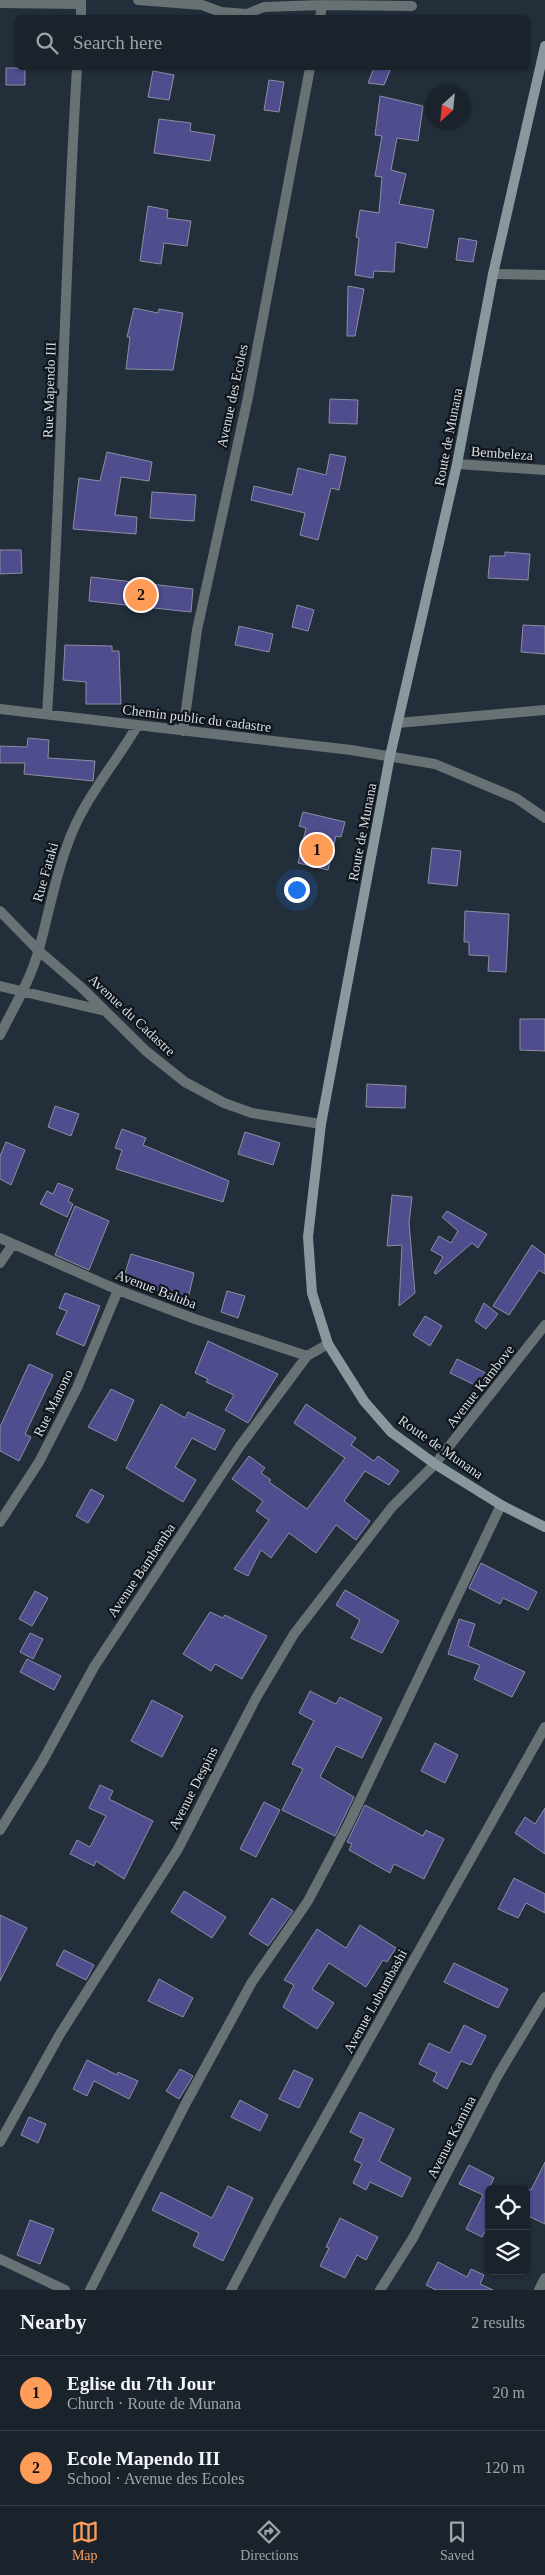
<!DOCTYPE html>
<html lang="en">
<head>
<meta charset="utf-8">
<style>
  body { margin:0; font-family:"Times New Roman",serif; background:#232a34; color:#f1f3f6 }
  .controls { position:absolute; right:15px; bottom:15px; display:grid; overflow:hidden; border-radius:8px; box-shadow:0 1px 4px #0004 }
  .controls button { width:45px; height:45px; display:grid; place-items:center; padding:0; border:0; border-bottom:1px solid #383f48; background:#1a222c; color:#f1f3f6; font:25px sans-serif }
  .compass { position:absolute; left:425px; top:85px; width:45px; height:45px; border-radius:50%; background:#1a222c; box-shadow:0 1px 4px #0004; rotate:207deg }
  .you { position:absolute; left:296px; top:889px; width:18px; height:18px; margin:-12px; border:4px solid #fff; border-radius:50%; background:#1a73e8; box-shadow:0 0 0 8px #1a73e833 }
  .badge { display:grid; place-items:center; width:32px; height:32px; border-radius:50%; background:#fe9c58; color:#111; font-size:16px; font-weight:700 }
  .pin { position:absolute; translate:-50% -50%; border:2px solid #fff; box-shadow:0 1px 5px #0006 }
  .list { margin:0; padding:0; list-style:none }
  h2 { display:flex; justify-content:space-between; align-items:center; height:65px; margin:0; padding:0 20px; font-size:21px }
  h2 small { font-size:16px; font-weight:400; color:#9fa4a9 }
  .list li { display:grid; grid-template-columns:32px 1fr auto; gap:15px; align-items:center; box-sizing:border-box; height:75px; padding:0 20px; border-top:1px solid #383f48 }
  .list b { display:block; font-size:19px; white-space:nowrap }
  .list p { margin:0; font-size:16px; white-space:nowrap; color:#9fa4a9 }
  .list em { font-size:16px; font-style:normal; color:#9fa4a9 }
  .icon { flex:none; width:28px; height:28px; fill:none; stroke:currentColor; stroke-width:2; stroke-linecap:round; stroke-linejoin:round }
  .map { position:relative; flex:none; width:545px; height:2290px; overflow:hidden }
  .search { position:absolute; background:#1a222c; box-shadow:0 1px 4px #0004; left:15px; right:15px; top:15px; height:55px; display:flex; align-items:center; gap:12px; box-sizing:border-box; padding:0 18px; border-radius:8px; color:#9fa4a9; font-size:19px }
  .sheet { height:215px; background:#1a222c }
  nav { display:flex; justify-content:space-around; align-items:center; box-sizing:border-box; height:70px; border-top:1px solid #383f48; background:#1a222c; font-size:14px; color:#9fa4a9 }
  nav a { display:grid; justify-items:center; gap:2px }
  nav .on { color:#fe9c58 }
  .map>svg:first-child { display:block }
  .building { fill:#504d8e; stroke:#8d8ea1 }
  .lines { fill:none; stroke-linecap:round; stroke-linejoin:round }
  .street { stroke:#687174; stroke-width:10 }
  .secondary { stroke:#89989d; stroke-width:10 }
  .labels { text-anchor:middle; stroke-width:4.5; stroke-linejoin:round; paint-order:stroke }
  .street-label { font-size:14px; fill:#d8dfe7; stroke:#10151b }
</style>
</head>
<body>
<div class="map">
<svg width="545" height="2290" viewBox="0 0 545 2290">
  <rect width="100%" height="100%" fill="#222e3a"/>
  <path class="building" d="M6,68H25V85H6Z
    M374,68H391L384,85L368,83Z
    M153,71L174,75L169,100L148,97Z
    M269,80L284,82L279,112L264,110Z
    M380,96L423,106L418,141L397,138L391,170L406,174L399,204L434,210L427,248L396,242L394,272L374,271L373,278L355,275L359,238L356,237L360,210L379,213L382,177L375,176L382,136L375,135Z
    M159,119L191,123L190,131L215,135L210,161L154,153Z
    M148,206L168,210L167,218L191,221L187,246L164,243L161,264L140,261Z
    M459,238L477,241L473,262L456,260Z
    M348,286L364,289L355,336H347Z
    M134,308L158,313L159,309L183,313L173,370L126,369L130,337H127Z
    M330,399L358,400L357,424L329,423Z
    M107,452L152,462L149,481L121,477L115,515L137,517L136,534L73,529L79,478L100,481Z
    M330,454L346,457L339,490L331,488L318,540L300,535L305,513L251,500L254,486L292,495L298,468L326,475Z
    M152,492L196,495L194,521L150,518Z
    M0,550H21L22,573L0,574Z
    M505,552L530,554L528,580L488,578L490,556H505Z
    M91,577L193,589L191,612L89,601Z
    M297,605L314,610L308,631L292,627Z
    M523,625L545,626V654L521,652Z
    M239,626L273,634L269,652L235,645Z
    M65,645L112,646V651H119L121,704H86V682L63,680Z
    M28,738L49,740L48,758L95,761L93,781L24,774L25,763H0V746L27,747Z
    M303,812L345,822L341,837L336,836L328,870L298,863L306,828L299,826Z
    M432,848L461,851L457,886L428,883Z
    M465,911L509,914L506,972L488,971L489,956L469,955V942H464Z
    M520,1019H545V1051L520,1050Z
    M367,1084L406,1086L405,1108L366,1107Z
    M55,1106L79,1114L71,1136L48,1127Z
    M122,1129L146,1138L143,1145L229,1181L223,1202L116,1169L122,1150L115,1148Z
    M245,1132L280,1143L273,1165L238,1154Z
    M6,1142L25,1150L11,1185L0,1179V1156Z
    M58,1183L73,1189L68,1201L73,1204L67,1217L40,1204L47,1191L53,1194Z
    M392,1195L412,1197L409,1223L415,1293L399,1306L402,1245L387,1246Z
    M75,1206L109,1221L89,1270L55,1255Z
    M447,1211L487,1234L478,1248L472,1243L436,1274L434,1273L443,1257L431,1250L439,1236L451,1243L458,1231L442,1217Z
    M532,1245L545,1255V1274L539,1270L509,1315L493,1306Z
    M131,1254L194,1273L188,1299L123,1280Z
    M227,1291L245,1296L238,1318L221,1312Z
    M65,1293L100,1306L84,1346L56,1334L67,1311L59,1308Z
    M484,1303L498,1314L486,1329L475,1321Z
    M425,1316L442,1326L430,1346L413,1335Z
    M208,1341L278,1374L248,1423L225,1410L234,1395L206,1382L208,1379L195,1373Z
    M457,1359L488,1374L481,1388L450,1373Z
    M29,1364L53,1375L25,1434L31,1437L19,1461L0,1451V1427Z
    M111,1389L134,1400L116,1441L88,1427Z
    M161,1404L185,1418L188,1412L225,1430L215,1450L192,1438L175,1467L196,1480L183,1502L126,1468Z
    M306,1404L356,1438L351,1445L374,1461L378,1456L399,1471L389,1485L365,1471L344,1501L370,1521L356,1540L336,1525L316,1553L289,1533L271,1558L261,1550L248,1576L234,1569L269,1520L256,1511L263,1501L232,1479L249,1456L265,1468L261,1473L271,1480L269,1482L307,1509L345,1458L294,1423Z
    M91,1489L104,1496L88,1523L76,1516Z
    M481,1563L537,1592L528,1610L503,1598L500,1604L469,1588Z
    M345,1590L399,1621L382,1653L351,1638L360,1620L336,1605Z
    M35,1591L48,1598L32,1626L19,1619Z
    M210,1612L223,1618L225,1615L267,1636L242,1679L215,1664L211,1671L183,1654Z
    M459,1619L475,1624L468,1646L525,1672L512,1697L474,1679L480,1665L448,1654Z
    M30,1633L43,1639L33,1659L20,1652Z
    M27,1659L61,1676L54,1690L20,1672Z
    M310,1691L336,1704L340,1697L382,1718L362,1758L336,1746L320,1777L354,1797L335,1836L282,1810L303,1769L292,1764L314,1721L299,1713Z
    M152,1700L183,1716L162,1757L131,1741Z
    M435,1743L458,1755L445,1783L421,1771Z
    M100,1785L113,1791L109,1799L153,1821L124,1879L96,1861L94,1866L70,1854L77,1840L90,1847L106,1816L89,1808Z
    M264,1802L280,1810L256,1857L240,1849Z
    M365,1805L423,1836L426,1830L444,1839L424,1879L394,1864L390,1873L349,1850L352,1844L347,1842Z
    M545,1808V1854L515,1833L525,1817L535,1824Z
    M514,1878L545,1894V1913L526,1903L518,1918L498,1909Z
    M184,1891L226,1917L212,1938L171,1912Z
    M272,1898L293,1911L268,1946L249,1934Z
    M0,1915L27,1928L0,1981Z
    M360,1925L396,1948L387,1962L383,1960L366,1987L329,1963L312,1989L334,2003L317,2029L283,2007L294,1985L284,1980L317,1929L346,1948Z
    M64,1950L94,1965L86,1980L56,1965Z
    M454,1963L508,1989L498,2008L444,1982Z
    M159,1979L193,1998L183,2017L148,2001Z
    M464,2025L486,2036L471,2065L461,2061L447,2089L433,2081L437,2073L419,2064L429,2043L450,2053Z
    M87,2060L117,2075L118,2072L138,2081L129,2099L94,2081L87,2096L73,2089Z
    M180,2069L193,2076L179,2099L166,2091Z
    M294,2070L313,2079L299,2108L279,2099Z
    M240,2100L268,2115L260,2131L231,2117Z
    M360,2112L394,2129L379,2161L411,2178L402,2197L370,2182L366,2190L353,2183L362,2164L354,2160L364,2139L350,2132Z
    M29,2117L46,2124L38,2143L21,2135Z
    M545,2162V2224L526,2215V2188L531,2190Z
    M469,2165L494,2178L489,2188V2224L482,2237L466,2229L483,2195L459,2184Z
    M228,2186L253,2198L223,2261L193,2246L199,2233L152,2210L161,2192L212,2218Z
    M340,2218L378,2237L366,2260L357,2255L345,2278L320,2266L329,2248L326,2247Z
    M30,2220L54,2229L40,2264L17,2255Z
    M438,2262L467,2277L471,2269L484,2275L480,2284L493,2290H436L426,2285Z"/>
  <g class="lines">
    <path class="street" d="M138,0L202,5L221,12L247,14L264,7L322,5L412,6
      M0,3L81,4
      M81,18V0
      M320,18L322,5
      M493,274L545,275
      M457,464L545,470
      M0,709L351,750L435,764L516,798L545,818
      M47,714C61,498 64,283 77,68
      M398,723L545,710
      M183,731L197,630L248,397L310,68
      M0,911L39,951L82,988L146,1051L185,1082L224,1103L252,1113L321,1124
      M0,986L105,1011
      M0,1035C14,1007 31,979 39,949C49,913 55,877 68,843C83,800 115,764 137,726
      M0,1238L118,1290L195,1319L307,1356
      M0,1263L13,1244
      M0,1522L39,1462L77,1388L118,1290
      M0,1830L42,1762L94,1667L240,1446L307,1356L328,1344
      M0,2142L60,2034L178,1849L256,1698L294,1634L392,1507L435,1464L545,1325
      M0,2259L65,2290
      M90,2290L187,2101L252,1982L308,1901L348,1825L501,1505
      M231,2290L277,2203L545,1727
      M380,2290L413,2238L498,2075L545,1997
      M539,2290L545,2278"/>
    <path class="secondary" d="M545,46L493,274L457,464L390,756L321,1124L308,1237L312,1293L328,1344L364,1401L391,1432L435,1464L501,1505L545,1527"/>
  </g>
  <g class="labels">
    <g class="street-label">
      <text transform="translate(49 390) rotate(-88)" y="5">Rue Mapendo III</text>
      <text transform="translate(232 396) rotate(-78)" y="5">Avenue des Ecoles</text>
      <text transform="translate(448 437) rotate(-79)" y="5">Route de Munana</text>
      <text transform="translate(502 453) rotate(4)" y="5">Bembeleza</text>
      <text transform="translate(197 718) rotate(7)" y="5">Chemin public du cadastre</text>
      <text transform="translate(362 832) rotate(-79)" y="5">Route de Munana</text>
      <text transform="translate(45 872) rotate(-74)" y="5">Rue Fataki</text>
      <text transform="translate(132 1015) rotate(43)" y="5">Avenue du Cadastre</text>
      <text transform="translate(156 1289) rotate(21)" y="5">Avenue Baluba</text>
      <text transform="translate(480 1386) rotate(-52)" y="5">Avenue Kambove</text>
      <text transform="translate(53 1403) rotate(-64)" y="5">Rue Manono</text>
      <text transform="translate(441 1447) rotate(35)" y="5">Route de Munana</text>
      <text transform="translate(141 1570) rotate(-56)" y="5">Avenue Bambemba</text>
      <text transform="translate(193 1788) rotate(-63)" y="5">Avenue Despins</text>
      <text transform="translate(375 2001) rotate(-61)" y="5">Avenue Lubumbashi</text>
      <text transform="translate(451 2137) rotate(-63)" y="5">Avenue Kamina</text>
    </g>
  </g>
</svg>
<div class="controls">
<button><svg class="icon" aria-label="locate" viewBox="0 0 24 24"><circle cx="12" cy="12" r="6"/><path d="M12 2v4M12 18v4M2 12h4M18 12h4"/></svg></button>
<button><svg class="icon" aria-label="layers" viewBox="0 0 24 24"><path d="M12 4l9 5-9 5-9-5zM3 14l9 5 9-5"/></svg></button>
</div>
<svg class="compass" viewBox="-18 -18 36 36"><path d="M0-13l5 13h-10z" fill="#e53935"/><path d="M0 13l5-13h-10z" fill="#9fa4a9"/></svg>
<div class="you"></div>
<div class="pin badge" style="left:317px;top:850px">1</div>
<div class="pin badge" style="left:141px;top:595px">2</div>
<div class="search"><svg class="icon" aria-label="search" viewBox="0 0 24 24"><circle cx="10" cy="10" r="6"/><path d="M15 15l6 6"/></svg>Search here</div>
</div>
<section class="sheet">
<h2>Nearby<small>2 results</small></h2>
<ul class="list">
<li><span class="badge">1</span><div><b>Eglise du 7th Jour</b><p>Church · Route de Munana</p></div><em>20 m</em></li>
<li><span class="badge">2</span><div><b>Ecole Mapendo III</b><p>School · Avenue des Ecoles</p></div><em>120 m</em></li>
</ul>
</section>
<nav>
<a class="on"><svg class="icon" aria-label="map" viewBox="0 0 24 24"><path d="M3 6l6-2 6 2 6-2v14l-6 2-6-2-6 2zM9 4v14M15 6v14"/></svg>Map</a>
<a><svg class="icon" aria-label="directions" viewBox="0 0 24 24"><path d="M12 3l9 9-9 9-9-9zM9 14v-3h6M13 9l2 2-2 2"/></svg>Directions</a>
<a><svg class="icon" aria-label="saved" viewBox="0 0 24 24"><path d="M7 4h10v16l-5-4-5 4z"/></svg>Saved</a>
</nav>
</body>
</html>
